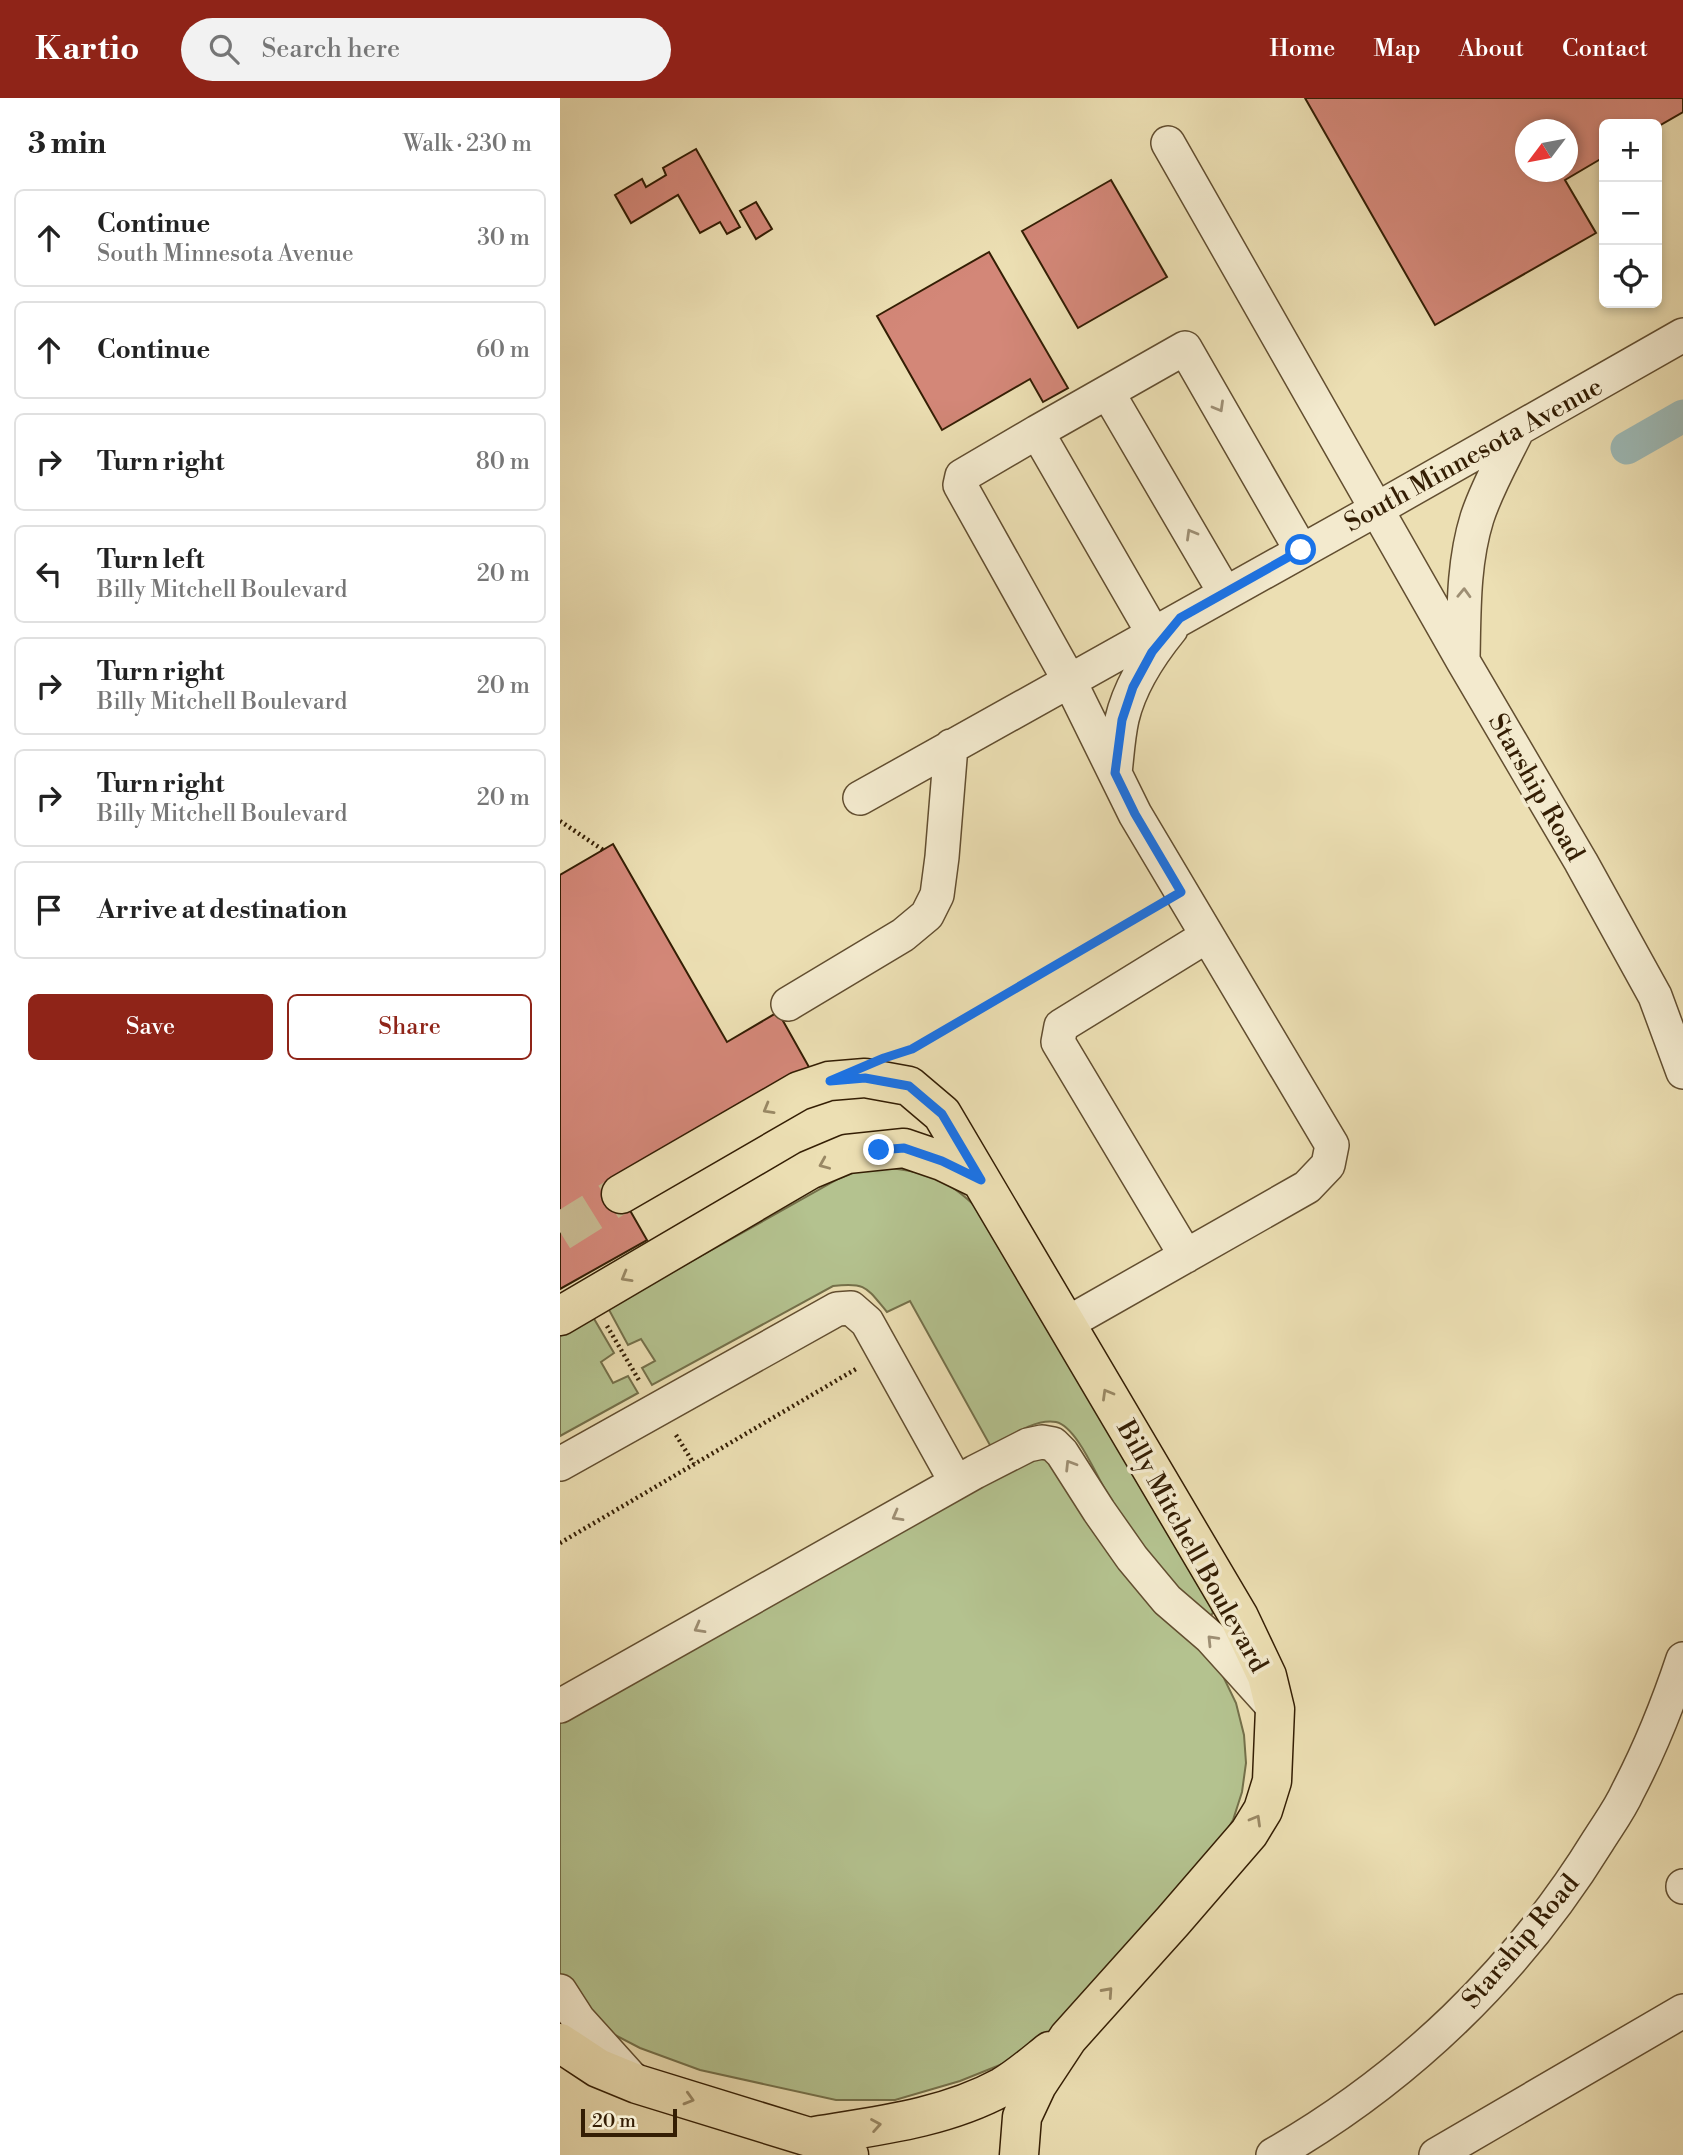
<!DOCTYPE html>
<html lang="en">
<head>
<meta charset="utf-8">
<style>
  body { margin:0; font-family:"Libre Bodoni",serif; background:#f2f2f2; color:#222 }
  .controls { position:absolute; right:21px; top:21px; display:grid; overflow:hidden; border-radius:10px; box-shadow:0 4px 10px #0003 }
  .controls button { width:63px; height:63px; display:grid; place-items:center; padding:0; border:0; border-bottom:2px solid #e0e0e0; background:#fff; color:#222; font:35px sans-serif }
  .compass { position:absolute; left:955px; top:21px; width:63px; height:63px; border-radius:50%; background:#fff; box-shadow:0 4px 10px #0003; rotate:238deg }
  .scale { position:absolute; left:21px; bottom:18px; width:96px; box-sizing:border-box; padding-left:7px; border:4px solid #341e04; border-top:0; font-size:19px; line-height:24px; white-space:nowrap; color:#341e04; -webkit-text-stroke:5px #f3eace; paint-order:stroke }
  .stop { position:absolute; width:21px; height:21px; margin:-16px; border:5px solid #1a73e8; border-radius:50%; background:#fff }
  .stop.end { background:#1a73e8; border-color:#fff; box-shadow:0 2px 7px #0008 }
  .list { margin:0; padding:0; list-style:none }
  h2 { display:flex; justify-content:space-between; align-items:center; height:91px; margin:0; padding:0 28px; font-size:30px }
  h2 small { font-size:23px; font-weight:400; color:#767676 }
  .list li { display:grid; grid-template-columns:46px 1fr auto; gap:21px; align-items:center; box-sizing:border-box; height:98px; margin:0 14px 14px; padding:0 14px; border:2px solid #e0e0e0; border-radius:10px }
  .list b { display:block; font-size:26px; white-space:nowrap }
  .list p { margin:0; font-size:23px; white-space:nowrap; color:#767676 }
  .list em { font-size:23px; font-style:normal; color:#767676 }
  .actions { display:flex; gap:14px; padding:21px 28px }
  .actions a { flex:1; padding:16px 0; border:2px solid #8f2418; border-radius:10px; text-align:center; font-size:24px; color:#8f2418 }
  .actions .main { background:#8f2418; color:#fff }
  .icon { flex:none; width:38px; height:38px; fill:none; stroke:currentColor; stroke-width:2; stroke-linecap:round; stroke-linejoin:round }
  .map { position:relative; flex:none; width:1123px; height:2057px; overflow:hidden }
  header { display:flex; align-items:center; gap:42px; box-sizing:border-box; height:98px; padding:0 35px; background:#8f2418; color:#fff }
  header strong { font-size:33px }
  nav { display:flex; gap:38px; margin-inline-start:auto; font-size:24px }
  .search { width:490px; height:63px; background:#f2f2f2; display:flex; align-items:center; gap:18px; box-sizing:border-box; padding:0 24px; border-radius:38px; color:#767676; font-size:26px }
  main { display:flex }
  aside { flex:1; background:#fff }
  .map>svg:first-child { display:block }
  .green { fill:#b4c28f; stroke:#74704a; stroke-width:2 }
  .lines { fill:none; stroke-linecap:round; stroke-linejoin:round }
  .canal { stroke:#9dbab7; stroke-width:33 }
  .building { fill:#d38778; stroke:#341e04; stroke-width:2; fill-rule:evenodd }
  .major-tunnel { stroke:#c7b890; stroke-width:38; stroke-dasharray:38 19; stroke-linecap:butt }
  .minor-casing { stroke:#624e30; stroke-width:36 }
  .major-casing { stroke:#341e04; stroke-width:41 }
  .path { stroke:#341e04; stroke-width:4.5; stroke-dasharray:2 3.5; stroke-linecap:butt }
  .minor { stroke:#f3eace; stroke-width:33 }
  .major { stroke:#ecdfb3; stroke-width:38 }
  .oneway { stroke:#9d8e73 }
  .oneway2 { stroke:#998864 }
  .route { stroke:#1a73e8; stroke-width:9 }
  .labels { text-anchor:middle; stroke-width:7; stroke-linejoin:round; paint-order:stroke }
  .street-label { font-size:26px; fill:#341e04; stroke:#f3eace }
</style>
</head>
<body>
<header>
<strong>Kartio</strong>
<div class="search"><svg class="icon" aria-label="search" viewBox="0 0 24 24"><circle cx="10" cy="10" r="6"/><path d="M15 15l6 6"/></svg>Search here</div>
<nav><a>Home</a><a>Map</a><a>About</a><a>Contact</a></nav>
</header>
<main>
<aside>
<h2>3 min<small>Walk · 230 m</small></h2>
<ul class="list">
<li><svg class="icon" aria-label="ahead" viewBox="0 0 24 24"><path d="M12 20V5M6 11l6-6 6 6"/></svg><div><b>Continue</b><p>South Minnesota Avenue</p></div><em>30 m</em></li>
<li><svg class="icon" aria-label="ahead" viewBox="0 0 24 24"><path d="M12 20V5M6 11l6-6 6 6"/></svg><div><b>Continue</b></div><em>60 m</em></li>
<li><svg class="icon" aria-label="right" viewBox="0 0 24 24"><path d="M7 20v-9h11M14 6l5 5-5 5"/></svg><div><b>Turn right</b></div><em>80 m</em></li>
<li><svg class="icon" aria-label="left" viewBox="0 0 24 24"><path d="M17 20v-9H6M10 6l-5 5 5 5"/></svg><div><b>Turn left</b><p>Billy Mitchell Boulevard</p></div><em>20 m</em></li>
<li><svg class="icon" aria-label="right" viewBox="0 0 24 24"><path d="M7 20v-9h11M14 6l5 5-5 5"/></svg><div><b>Turn right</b><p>Billy Mitchell Boulevard</p></div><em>20 m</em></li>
<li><svg class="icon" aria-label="right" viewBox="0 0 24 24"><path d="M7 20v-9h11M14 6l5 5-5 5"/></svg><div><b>Turn right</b><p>Billy Mitchell Boulevard</p></div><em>20 m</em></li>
<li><svg class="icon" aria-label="arrive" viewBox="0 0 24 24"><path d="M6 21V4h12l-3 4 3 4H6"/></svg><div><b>Arrive at destination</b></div></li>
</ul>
<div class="actions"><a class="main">Save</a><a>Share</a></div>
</aside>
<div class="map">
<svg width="1123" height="2057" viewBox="0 0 1123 2057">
  <rect width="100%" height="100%" fill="#ecdfb3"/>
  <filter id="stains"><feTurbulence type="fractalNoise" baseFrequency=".00286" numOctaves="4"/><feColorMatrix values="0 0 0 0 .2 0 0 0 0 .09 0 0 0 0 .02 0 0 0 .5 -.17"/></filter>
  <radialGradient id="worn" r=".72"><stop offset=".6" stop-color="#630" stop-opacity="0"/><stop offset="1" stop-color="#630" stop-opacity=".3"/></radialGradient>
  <path class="green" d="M321,1069C372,1074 391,1082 426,1119L650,1506L653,1515L650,1518L645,1519C607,1478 570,1437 543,1388C534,1372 515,1328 496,1324C475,1320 449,1339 431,1349L350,1203L327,1214C306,1189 306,1184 273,1188L92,1287L82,1270L95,1263L81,1241L68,1247L48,1210L278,1081L300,1072Z
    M33,1219L54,1255L41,1264L53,1285L68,1278L78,1295L0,1338V1238Z
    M468,1359L485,1361L498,1367L634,1546L662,1576L676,1605L684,1637L686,1665L682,1694L673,1722L662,1741L587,1828L482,1942L445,1965L400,1983L335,2002H276L140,1972L80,1950L51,1935L0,1878V1625Z"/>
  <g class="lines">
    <path class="canal" d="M1067,350L1123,318"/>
  </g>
  <path class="building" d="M745,0H1123V14L1097,29V26H1044V59L1005,82L1036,135L875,227ZM965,32H1007V74H965Z
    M136,51L180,129L167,136L160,124L140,135L118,97L71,125L55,97L82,81L86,89L106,77L103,70Z
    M551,82L607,179L518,230L462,133Z
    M196,104L212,131L196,141L180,113Z
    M429,154L508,290L483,304L470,281L382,332L317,218Z
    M53,746L167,944L218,914L249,969L52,1081L87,1142L0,1191V777Z"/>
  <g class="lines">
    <path class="major-tunnel" d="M0,1134L61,1096"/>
    <g class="minor-casing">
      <path id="minor" d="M608,45L903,563L1021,764L1095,898L1123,974
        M548,295L665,495
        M477,334L625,250L741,452
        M903,560C904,513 903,465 917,420C927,389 944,360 958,331
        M555,675C557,658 558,639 562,621C570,587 589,558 611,531
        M300,700L817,411L1123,237
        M228,906L343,837L367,817L377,797L382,759L391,648
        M626,1158L498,944L501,928L647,838
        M506,1226L747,1089L768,1067L772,1047L575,716L509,582L400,387L402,378L477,334L593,535
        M0,1366L277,1211L291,1210L307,1224L396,1384
        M0,1608L415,1374L468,1347L482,1344L493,1346L502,1355L539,1413L572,1460L607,1502L650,1539L715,1611
        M1123,1788V1789
        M0,1893L18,1921L74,1983
        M713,2057C846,1981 958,1873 1038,1743C1048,1727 1060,1711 1068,1693C1090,1651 1108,1606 1123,1561
        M876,2057L1123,1913"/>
    </g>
    <g class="major-casing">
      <path id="major" d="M61,1096L239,993L269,983L305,980L349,988L382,1016L679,1519L707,1578L715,1611L712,1683L703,1712L689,1735L613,1823L508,1940L477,1987L462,2019L459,2057
        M0,1218L249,1072L287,1056L344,1050L382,1063L421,1082
        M0,1945L38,1970L77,1986L249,2039L289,2057
        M249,2039C315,2028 383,2021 442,1989C459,1979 475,1965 490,1953"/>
    </g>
    <path class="path" d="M0,723L43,752
      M349,952L593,810
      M47,1228L80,1284
      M116,1337L134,1366
      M0,1445L296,1271"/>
    <use href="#minor" class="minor"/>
    <use href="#major" class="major"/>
  </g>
  <defs><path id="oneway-chevron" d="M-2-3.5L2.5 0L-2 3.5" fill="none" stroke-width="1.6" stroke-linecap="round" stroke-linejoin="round" transform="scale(1.75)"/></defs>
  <g class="oneway">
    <use href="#oneway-chevron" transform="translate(659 309) rotate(60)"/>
    <use href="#oneway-chevron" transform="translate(631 436) rotate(-120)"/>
    <use href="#oneway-chevron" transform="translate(904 495) rotate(-88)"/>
    <use href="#oneway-chevron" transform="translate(510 1367) rotate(-122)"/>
    <use href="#oneway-chevron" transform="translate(337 1418) rotate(151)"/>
    <use href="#oneway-chevron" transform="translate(139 1530) rotate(151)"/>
    <use href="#oneway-chevron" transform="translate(652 1542) rotate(-134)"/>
  </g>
  <g class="oneway2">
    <use href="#oneway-chevron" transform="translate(208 1011) rotate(150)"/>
    <use href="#oneway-chevron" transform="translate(264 1066) rotate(157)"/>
    <use href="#oneway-chevron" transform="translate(66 1179) rotate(150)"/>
    <use href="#oneway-chevron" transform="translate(547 1296) rotate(-120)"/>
    <use href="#oneway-chevron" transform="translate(696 1722) rotate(-60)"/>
    <use href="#oneway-chevron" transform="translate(548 1894) rotate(-48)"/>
    <use href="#oneway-chevron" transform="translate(129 2001) rotate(16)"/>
    <use href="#oneway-chevron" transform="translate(316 2027) rotate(-10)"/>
  </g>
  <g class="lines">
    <path class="route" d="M319,1052L344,1050L382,1063L421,1082L382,1016L349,988L305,980L270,983L324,960L352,951L621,794L575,716L555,675L562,622L573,589L592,554L620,520L741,452"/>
  </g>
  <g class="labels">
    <g class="street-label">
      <text transform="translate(913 356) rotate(-29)" y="9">South Minnesota Avenue</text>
      <text transform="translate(977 689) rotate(60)" y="9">Starship Road</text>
      <text transform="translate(633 1448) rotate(61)" y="9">Billy Mitchell Boulevard</text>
      <text transform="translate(960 1843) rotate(-50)" y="9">Starship Road</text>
    </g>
  </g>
  <rect width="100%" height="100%" filter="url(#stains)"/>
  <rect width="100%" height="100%" fill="url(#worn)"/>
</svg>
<div class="controls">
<button>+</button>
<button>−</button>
<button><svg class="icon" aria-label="locate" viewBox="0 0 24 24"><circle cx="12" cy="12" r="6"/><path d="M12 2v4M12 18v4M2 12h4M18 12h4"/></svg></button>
</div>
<svg class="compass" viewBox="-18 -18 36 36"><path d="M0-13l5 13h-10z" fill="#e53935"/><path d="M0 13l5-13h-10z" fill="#767676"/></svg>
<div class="scale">20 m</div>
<div class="stop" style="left:741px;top:452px"></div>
<div class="stop end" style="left:319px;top:1052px"></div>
</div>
</main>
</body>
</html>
